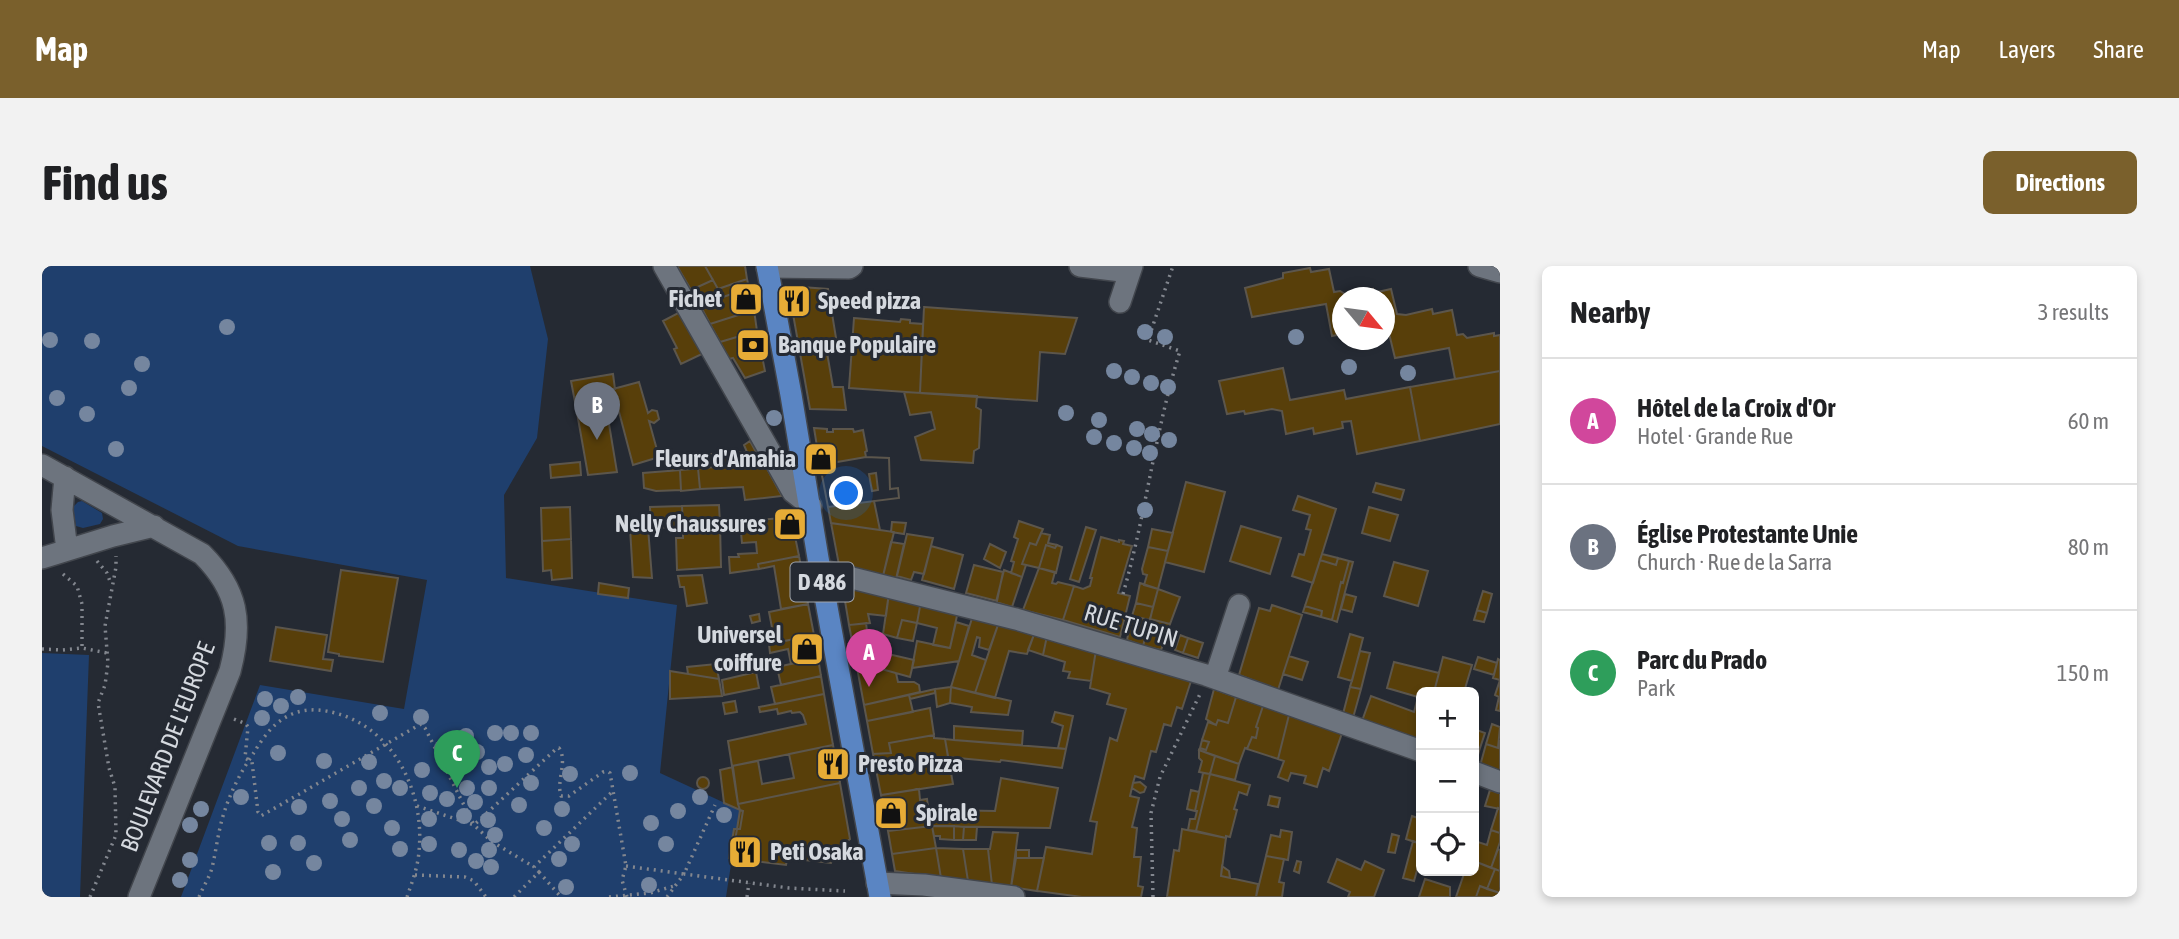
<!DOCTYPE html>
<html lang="en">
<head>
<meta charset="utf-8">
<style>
  body { margin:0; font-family:"Asap Condensed",sans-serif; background:#f2f2f2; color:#202124 }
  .controls { position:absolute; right:21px; bottom:21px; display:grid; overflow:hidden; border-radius:10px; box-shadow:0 4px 10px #0003 }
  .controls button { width:63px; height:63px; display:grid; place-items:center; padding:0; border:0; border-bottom:2px solid #e0e0e0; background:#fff; color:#202124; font:35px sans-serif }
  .compass { position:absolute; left:1290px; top:21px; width:63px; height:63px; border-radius:50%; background:#fff; box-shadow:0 4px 10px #0003; rotate:119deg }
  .you { position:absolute; left:805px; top:228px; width:24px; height:24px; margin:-18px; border:5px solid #fff; border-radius:50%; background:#1a73e8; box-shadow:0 0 0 10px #1a73e833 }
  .badge { display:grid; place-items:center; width:46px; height:46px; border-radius:50%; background:#7a602c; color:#fff; font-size:23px; font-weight:700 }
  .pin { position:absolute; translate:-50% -58px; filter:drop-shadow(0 2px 4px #0008) }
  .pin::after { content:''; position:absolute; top:37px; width:24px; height:21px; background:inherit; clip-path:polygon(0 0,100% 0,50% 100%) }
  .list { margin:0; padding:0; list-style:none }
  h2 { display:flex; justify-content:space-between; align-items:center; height:91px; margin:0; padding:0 28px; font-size:30px }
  h2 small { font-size:23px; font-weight:400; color:#757577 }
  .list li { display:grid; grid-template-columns:46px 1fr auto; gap:21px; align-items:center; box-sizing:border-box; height:126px; padding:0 28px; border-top:2px solid #e0e0e0 }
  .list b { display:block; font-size:26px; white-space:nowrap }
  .list p { margin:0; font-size:23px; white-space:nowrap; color:#757577 }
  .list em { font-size:23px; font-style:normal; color:#757577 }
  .icon { flex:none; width:38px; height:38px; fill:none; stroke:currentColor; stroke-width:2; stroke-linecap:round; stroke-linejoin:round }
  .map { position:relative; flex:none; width:1458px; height:631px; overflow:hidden; border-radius:10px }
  header { display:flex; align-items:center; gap:42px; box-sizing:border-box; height:98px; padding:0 35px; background:#7a602c; color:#fff }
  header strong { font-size:33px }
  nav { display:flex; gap:38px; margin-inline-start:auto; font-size:24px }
  .intro { display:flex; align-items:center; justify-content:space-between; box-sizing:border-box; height:168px; padding:0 42px }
  h1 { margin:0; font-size:49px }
  .button { padding:18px 32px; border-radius:10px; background:#7a602c; color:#fff; font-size:24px; font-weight:700 }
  main { display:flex; gap:42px; padding:0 42px }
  aside { flex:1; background:#fff; border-radius:10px; box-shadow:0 4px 10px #0003 }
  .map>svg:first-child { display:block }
  .green { fill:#1f3f6d }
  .building { fill:#583f0a; stroke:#5c564c; stroke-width:2; fill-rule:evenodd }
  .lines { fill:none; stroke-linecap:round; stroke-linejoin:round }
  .minor-casing { stroke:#42464d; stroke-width:24 }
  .major-casing { stroke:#42464d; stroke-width:24 }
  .path { stroke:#83878f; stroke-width:3.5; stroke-dasharray:2 5; stroke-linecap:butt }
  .minor { stroke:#6d747e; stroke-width:21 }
  .major { stroke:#5a85c3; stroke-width:21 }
  .tree { fill:#75869f }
  .labels { text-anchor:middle; stroke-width:6; stroke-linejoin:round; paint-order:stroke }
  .shield { fill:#252a33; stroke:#a0a4ab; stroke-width:2 }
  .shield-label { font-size:23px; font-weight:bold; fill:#d5d9df }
  .poi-label { font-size:24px; font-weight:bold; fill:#d5d9df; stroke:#252a33; text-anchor:start }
  .street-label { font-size:24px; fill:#d5d9df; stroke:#252a33 }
</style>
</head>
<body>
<header>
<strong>Map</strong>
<nav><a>Map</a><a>Layers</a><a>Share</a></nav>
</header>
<div class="intro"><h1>Find us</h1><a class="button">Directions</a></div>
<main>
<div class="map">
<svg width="1458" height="631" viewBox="0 0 1458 631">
  <rect width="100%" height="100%" fill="#252a33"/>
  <path class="green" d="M0,0H488L506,73L495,172L462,229L464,312L635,339L618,507L698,544L695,563H692L687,591L690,592L684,631H139L218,419L362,443L385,314L196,280L0,180Z
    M40,235L60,247L61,253L58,258L41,262L34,260L31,241L36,236Z
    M0,387L47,389L38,631H0Z"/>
  <path class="building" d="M635,0H663L671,14L649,24Z
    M663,0H703L705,13L676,23Z
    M1268,2L1269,6L1287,3L1292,26L1298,25L1303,28L1331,23V27L1349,23L1355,48L1364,49L1390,43L1391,48L1410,44L1415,69L1421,68L1425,72L1452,67V70L1458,69V105L1413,113L1407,82L1353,92L1345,59L1342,60V32H1300V68L1290,70L1284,38L1210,51L1203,22L1241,12V7Z
    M705,13L707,22L658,39L649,24L671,14L676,23Z
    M746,20L786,23L795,78L784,81L791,121H801L804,144L768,143Z
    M707,22L712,44L668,58L658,39Z
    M882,41L1035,52L1023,88L998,86L995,135L878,127Z
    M712,44L715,65L678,76L668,58Z
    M640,45L662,87L639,98L632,83L635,82L621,55Z
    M812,52L858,56L859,53L868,54V57L881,58L878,127L807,122Z
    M715,65L723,105L703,112L691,92L687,93L678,76Z
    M1241,102L1248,134L1302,124L1304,133L1368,121L1378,175L1315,188L1309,155L1300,156L1301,162L1272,168L1271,162L1244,168L1240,145L1230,143L1203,148L1202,145L1185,148L1177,115Z
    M1458,105V158L1378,175L1368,121Z
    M571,108L573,123H571L575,136L564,139L563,134L534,141L529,115Z
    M597,116L606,147L610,144L615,145L617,153L612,157L607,155L617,191L591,199L571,123Z
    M862,126L935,130L934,141L939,144L937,182L932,185L931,197L879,194L873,171L893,163L889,146L868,149Z
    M563,134L575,206L546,209L534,141Z
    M772,162L785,163V166H791V163H811L812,166L821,164L825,185L823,186L824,191L778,199Z
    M708,175L720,197L628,205V196L634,190L705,186L702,179Z
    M824,191L847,192L848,223L856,222L857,232L786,241L778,199ZM834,207L836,224L830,225L827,208Z
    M824,191L847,192L848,223L856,222L857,232L786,241L778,199Z
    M538,196L539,209L509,212L508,199Z
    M720,197H722L740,230L703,234L701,221L658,223L656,202Z
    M656,202L658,223L639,225L638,204Z
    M638,204L639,224L614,225L602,222L601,207Z
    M1144,216L1183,226L1162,306L1123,296Z
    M1334,217L1362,224L1359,234L1331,226Z
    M1256,230L1294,243L1271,317L1250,310L1257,288L1262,289L1269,264L1264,263L1268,249L1251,244Z
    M832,235L838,264L789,257L786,241Z
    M677,239L678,258L641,260L640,240Z
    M640,240L641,261L609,262L608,241Z
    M528,241L529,273L500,275L499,242Z
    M1327,241L1356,249L1348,275L1320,267Z
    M749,251L757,290L716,298L717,303L688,307L687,291H697L696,288L715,287L714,276L700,277L698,256Z
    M977,255L1001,263L994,279L988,277L980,298L984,299L980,311L969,307L972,296L969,295L976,273L972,271Z
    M850,256L864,257L862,268L849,266Z
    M789,257L852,266L841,310L797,299Z
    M678,258L679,301L635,304L634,272H641V260Z
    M1199,260L1239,272L1228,308L1188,295Z
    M1044,261L1054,264L1037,316L1028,313Z
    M588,262H606L610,312L591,311Z
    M1110,263L1131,267L1126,285L1106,281Z
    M999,267L1008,269L1006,277L1015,279L1013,282L1004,279L997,302L980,298L988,277L994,279Z
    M865,268L891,272L882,308L872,306L869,314L855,310Z
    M1059,271L1077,276V274L1082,275L1081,278L1090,280L1076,327L1088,330L1078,371L1021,354L1032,320L1041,323L1048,320L1050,312H1048Z
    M529,273L530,312L510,314L509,304L501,305L500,275Z
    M849,276L862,278L854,313L841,310Z
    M948,278L964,286L958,302L942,293Z
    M1004,279L1013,282L1015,279L1020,281L1014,307L997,302Z
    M889,280L921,289L912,323L880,314Z
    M1106,281L1126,285L1116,323L1102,319L1105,309L1101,308L1100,303Z
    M1280,288L1296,292L1294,299L1278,294Z
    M757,290L766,338L739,343L732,300L717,303L716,298Z
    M1296,292L1307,295L1301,317L1299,316L1290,354L1279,351L1280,345L1263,340L1278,294L1294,299Z
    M1307,295L1311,296L1295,356L1290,354L1299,316L1301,317Z
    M1352,296L1386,305L1376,340L1342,330Z
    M932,299L961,306L955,335L924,327Z
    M997,302L1013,306L1010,317L1014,318L1016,316L1032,320L1021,354L981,344Z
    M299,304L356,312L341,396L297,390V388L286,386Z
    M962,304L980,311L970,341L954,336Z
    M660,309L665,337L645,340L642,321H638L636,310Z
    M557,317L587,322L586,332L556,328Z
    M800,317L847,327L844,350L826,348L828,357L807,359Z
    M1098,317L1116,323L1111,341L1094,337Z
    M1116,323L1138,331L1128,358L1108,353Z
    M1441,325L1450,328L1445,347L1435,344Z
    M847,327L879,335L875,357L860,354L855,372L841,368Z
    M1303,328L1314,331L1310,346L1299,343Z
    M879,335L916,345L908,382L891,379L895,362L875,357Z
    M1094,337L1111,341L1108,354L1090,350Z
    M766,338L772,369L733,377L727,346Z
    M1230,339L1260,349L1236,424L1197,409L1217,342L1228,345Z
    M1263,340L1280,345L1279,351L1261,346Z
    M1435,344L1445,347L1442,356L1432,354Z
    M717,348L718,355L710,357L708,350Z
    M931,349L957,356L947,384L937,381L938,372L935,371L930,389L944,394L933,427L909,421Z
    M1090,350L1108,354L1101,380L1085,374Z
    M1108,353L1128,358L1119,384L1101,380Z
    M860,354L875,357L871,375L855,372Z
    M914,356L927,360L917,395L870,402L875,375L908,382Z
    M957,356L993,366L985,388L967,385L953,432L933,427Z
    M824,357L825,365L841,368V381L845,380L846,388L872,394L868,411L814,396L807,359Z
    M234,361L285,369L281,393L291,394L289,405L228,395Z
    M993,366L1005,370L1001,389L986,384Z
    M1308,368L1321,372L1310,415L1296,411Z
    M772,369L776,392L749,398L746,383L728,387L727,378Z
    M1138,369L1146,372L1141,387L1133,384Z
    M1005,370L1054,384L1049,415L1026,412L1028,406L1021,405L1023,396L1001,389Z
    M1146,372L1161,377L1156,392L1141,387Z
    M1054,384L1149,415L1140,443L1135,441L1129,460L1122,458L1114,486L1109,485L1102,513L1093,510L1091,517L1088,530L1097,532L1090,561L1095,562L1092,591H1099L1096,620L1101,621L1099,631H1040L995,625L1004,581L1050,588L1055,556L1048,555L1068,472L1075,475L1084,443L1065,438L1068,428L1048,422Z
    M1318,385L1328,387L1319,423L1308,421Z
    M1247,390L1266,396L1260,414L1241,408Z
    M1401,391L1430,399L1422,426H1392Z
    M1436,391L1455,397L1452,409L1432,403Z
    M776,392L779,410L739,419L735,401Z
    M1456,393L1458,394V445L1454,444L1457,431L1453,429L1458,414L1451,412Z
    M814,396L854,407L856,416H872L877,419L878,426L822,439Z
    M1352,396L1397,407L1392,426H1379V478L1320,455L1329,430L1372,446L1376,431L1345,422Z
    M674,398L677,413L646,408L645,401Z
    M628,405L677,413L680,430L628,433Z
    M714,406L717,422L682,429L680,414Z
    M779,410L782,428L733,438L729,421Z
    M909,421L908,437L895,441L893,423Z
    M909,421L969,435L966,449L929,446L930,441L908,437Z
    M1308,421L1319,423L1311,452L1301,448Z
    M893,423V427L868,433L867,429Z
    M1172,423L1194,431L1186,457L1176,454L1174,459L1164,453Z
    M782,428L791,479L690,500L686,475L764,458L761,449L758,446L750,447L749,445L736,448L735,443L718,446L717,441Z
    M867,429L871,446L825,455L822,439Z
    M1194,431L1221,440L1214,461L1216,462L1214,472L1210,471L1205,483L1203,482L1197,498L1157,484L1158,482L1164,484L1167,476L1160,474L1166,456L1174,459L1176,454L1186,457Z
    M693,435L695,446L683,448L681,437Z
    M1221,440L1247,449L1236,493L1205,483L1210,471L1214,472L1216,462L1214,461Z
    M888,442L892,469L847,477L849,487L831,488L825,455Z
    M1013,446L1031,450L1024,483L1016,482L1021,460L1010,456Z
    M1247,449L1300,467L1287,505L1281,502L1275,521L1262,517L1264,510L1249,507L1246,515L1236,511L1242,495L1236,493Z
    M1450,458L1458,461L1456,482L1444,478Z
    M912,460L981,465L980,479L912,474Z
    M1432,463L1443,467L1438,482L1432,480Z
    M892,469V472L903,473L911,518L839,529L831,488L849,487L847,477Z
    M903,473L912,474L1024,483L1020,502L959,494L958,496L906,491Z
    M1160,474L1167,476L1164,484L1158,482Z
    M1458,474V508L1438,500L1444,478L1456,482Z
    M791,479L798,517L696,538L690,500L716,495L720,518L752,512L747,488Z
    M1432,480L1438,482L1433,499L1432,498Z
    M1157,484L1173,490L1168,508L1157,506L1160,495L1157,492Z
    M1173,490L1197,498L1193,514L1168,508Z
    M691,501L696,538L698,544L682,537L678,504Z
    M1161,507L1168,508L1154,565L1146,564L1148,553H1153L1155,545H1153Z
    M1168,508L1208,519L1205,529L1197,526L1192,543L1195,544L1188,571L1184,570V572L1154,565Z
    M655 517a6 6 0 1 1 12 0a6 6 0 1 1-12 0Z
    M959,512L1016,522L1008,562L890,560L846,565L839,529L877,523L878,534L885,533L887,548H899L900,544L953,545Z
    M1098,516L1104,521L1102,526L1098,527L1090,522L1091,517Z
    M798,517L808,573L796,582L789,597L763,594L760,587L753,585L746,589L744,599L690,592L695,563H698L701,545L698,544L696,538Z
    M1458,523V543L1443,540L1448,524L1456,526Z
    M1149,524L1157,526L1153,545L1145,543Z
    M1228,530L1238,532L1236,541L1226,539Z
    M1456,542L1458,543V567L1449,564Z
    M698,544L701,545L698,563H695Z
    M1370,550L1379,553V578L1364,573Z
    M890,560H912V574L898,573V570H892Z
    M890,560L894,582L850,588L846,565Z
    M912,560L922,561L921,574H912Z
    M922,561H935L934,574H921Z
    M692,563H695L690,592H687Z
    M1140,563L1184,572L1179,610L1216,618L1214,631H1125L1132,584L1137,585Z
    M1239,564L1250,566L1246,594L1224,590L1229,569L1238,571Z
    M1449,564L1458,567V576L1449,602L1432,595L1433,575L1445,579Z
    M951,566L976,567L969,621L950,619L946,583H948Z
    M1350,568L1357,570L1353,587L1346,586Z
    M1371,575L1379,578V590L1372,615L1361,612Z
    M894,582L899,612L853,605L850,588Z
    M894,582L921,583L926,615L899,612Z
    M921,583H946L950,619L926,615Z
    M1456,583L1458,584V605L1449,602Z
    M974,584H987V592H974Z
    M1224,590L1242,593L1237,616L1242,617L1240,631H1214Z
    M974,592H1002L995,625L969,621Z
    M1295,593L1319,604L1323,595L1342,604L1332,631H1306L1308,626L1286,616Z
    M1255,595L1259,596L1257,607L1252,605Z
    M1432,595L1453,603L1445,623L1438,620L1434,631H1414L1423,605H1432Z
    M1180,600L1187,605L1188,612L1179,610Z
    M1453,603L1458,605V627L1445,623Z
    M1383,613L1408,621V631H1377Z
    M1438,620L1458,627V631H1434Z"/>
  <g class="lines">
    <g class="minor-casing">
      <path id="minor" d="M622,0L751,226L769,240
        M1038,0L1088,6
        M1437,0L1458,6
        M725,1L807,2L810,0
        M1078,36L1090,0
        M0,199L160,288C196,324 201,356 188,405L97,631
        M23,211L20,244L25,284
        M0,292L71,270L112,260
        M778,304L974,353L1164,409L1379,485
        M1173,412L1197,339
        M1432,506L1458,516
        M835,617L882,619L972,631"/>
    </g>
    <g class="major-casing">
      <path id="major" d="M725,0L749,129L776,292L838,631"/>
    </g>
    <path class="path" d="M55,295L65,307L69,318
      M21,308L35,320L40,338V382
      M1081,328C1104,248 1113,165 1138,85L1106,74L1131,0
      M0,383L20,384L40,382L65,387
      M192,453L204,458L206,461L203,492L210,496L216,546L219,550L379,458L383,462L432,559L515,482H517C526,495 514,515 519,530H527L561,506L565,505L568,507L584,600L580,614L585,631
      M375,540L432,559L449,575L492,601
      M584,600L642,608L673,539
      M497,606L519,631
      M373,609L423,611L432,615L444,631
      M48,631L74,569L73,521L67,502L56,437L63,419L66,397L63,360L74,301V290
      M157,631C161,621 167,612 170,602C174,585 176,567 181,550C188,527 198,507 211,488C217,478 225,466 234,458C252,443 271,441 293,447C352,462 383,527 377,585C376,601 370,616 365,631
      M472,631L497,606L492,601L496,597L571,525
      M567,631L608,627L632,620
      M625,631L642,608L747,622L803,625
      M705,631L707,617
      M1111,631L1109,547L1118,511L1158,428"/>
    <use href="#minor" class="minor"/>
    <use href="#major" class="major"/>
  </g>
  <g class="tree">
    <circle cx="185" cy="61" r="8"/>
    <circle cx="1103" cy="66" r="8"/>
    <circle cx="1123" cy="71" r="8"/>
    <circle cx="1254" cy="71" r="8"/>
    <circle cx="8" cy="74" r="8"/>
    <circle cx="50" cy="75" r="8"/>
    <circle cx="100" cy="98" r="8"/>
    <circle cx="1307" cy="101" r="8"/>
    <circle cx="1072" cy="105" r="8"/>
    <circle cx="1366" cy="107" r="8"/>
    <circle cx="1090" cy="111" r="8"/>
    <circle cx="1109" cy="117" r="8"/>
    <circle cx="1126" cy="121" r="8"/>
    <circle cx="87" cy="122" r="8"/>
    <circle cx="15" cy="132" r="8"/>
    <circle cx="1024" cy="147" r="8"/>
    <circle cx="45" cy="148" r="8"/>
    <circle cx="732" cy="152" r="8"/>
    <circle cx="1057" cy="154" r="8"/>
    <circle cx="1095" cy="163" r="8"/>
    <circle cx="1110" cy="168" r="8"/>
    <circle cx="1052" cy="171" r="8"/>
    <circle cx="1127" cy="174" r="8"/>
    <circle cx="1072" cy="177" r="8"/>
    <circle cx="1092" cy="182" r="8"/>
    <circle cx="74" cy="183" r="8"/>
    <circle cx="1108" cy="187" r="8"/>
    <circle cx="1103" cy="244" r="8"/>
    <circle cx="256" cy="431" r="8"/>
    <circle cx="223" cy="433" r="8"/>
    <circle cx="239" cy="440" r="8"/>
    <circle cx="338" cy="447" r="8"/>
    <circle cx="379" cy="451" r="8"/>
    <circle cx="220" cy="452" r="8"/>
    <circle cx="453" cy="467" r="8"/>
    <circle cx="469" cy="467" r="8"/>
    <circle cx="489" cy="467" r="8"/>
    <circle cx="424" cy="470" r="8"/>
    <circle cx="400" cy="482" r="8"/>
    <circle cx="435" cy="486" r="8"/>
    <circle cx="236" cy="487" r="8"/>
    <circle cx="484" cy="489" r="8"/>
    <circle cx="282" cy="495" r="8"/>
    <circle cx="327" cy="496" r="8"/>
    <circle cx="416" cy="498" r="8"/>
    <circle cx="463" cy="498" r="8"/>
    <circle cx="447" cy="501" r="8"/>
    <circle cx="380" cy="504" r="8"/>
    <circle cx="588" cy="507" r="8"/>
    <circle cx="528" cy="508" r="8"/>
    <circle cx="342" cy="515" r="8"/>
    <circle cx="489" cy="517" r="8"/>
    <circle cx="317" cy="522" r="8"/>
    <circle cx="358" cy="522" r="8"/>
    <circle cx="425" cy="522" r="8"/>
    <circle cx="447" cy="522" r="8"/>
    <circle cx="388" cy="527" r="8"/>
    <circle cx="199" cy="531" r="8"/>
    <circle cx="658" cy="531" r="8"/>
    <circle cx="405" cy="533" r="8"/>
    <circle cx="288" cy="535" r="8"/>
    <circle cx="433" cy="536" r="8"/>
    <circle cx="477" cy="539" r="8"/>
    <circle cx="332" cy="540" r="8"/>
    <circle cx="257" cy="541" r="8"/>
    <circle cx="159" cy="543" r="8"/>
    <circle cx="520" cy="543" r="8"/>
    <circle cx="636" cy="545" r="8"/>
    <circle cx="682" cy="549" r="8"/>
    <circle cx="422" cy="550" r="8"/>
    <circle cx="300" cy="553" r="8"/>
    <circle cx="387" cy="553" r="8"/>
    <circle cx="446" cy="554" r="8"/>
    <circle cx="609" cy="557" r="8"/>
    <circle cx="148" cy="559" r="8"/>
    <circle cx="350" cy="562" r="8"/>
    <circle cx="502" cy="562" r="8"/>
    <circle cx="453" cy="569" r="8"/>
    <circle cx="308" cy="574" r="8"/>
    <circle cx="227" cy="577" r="8"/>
    <circle cx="256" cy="577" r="8"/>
    <circle cx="387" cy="578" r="8"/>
    <circle cx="530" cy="578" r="8"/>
    <circle cx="624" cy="578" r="8"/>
    <circle cx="358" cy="583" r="8"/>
    <circle cx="417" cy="584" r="8"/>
    <circle cx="447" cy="584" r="8"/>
    <circle cx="517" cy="593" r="8"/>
    <circle cx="148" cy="594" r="8"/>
    <circle cx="434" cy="595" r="8"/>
    <circle cx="272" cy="597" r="8"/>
    <circle cx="449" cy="601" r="8"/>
    <circle cx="231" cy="606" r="8"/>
    <circle cx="138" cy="614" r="8"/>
    <circle cx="607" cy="619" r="8"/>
    <circle cx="524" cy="621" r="8"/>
  </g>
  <defs>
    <g id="shop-square" transform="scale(1.75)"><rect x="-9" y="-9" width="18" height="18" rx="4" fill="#e7ac36" stroke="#252a33"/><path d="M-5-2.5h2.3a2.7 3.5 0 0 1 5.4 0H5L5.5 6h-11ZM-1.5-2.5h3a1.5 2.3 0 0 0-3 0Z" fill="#111"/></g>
    <g id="restaurant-square" transform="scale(1.75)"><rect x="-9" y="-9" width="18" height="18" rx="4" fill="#e7ac36" stroke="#252a33"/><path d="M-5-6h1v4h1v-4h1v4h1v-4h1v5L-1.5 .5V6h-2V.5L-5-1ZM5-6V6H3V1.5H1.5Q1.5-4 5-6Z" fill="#111"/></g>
    <g id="bank-square" transform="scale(1.75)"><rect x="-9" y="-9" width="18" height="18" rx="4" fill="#e7ac36" stroke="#252a33"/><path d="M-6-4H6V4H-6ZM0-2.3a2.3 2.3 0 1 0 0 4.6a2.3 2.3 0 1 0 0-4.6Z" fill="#111"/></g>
  </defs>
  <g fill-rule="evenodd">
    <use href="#shop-square" x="704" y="33"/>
    <use href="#restaurant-square" x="752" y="35"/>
    <use href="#bank-square" x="711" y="79"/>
    <use href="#shop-square" x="779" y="193"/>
    <use href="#shop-square" x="748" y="258"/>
    <use href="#shop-square" x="765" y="383"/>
    <use href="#restaurant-square" x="791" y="498"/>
    <use href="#shop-square" x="849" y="547"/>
    <use href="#restaurant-square" x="703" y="586"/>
  </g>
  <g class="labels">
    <rect class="shield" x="748.5" y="296.5" width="63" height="39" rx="5"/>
    <g class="shield-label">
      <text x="780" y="324">D 486</text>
    </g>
    <g class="poi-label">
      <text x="680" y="41" text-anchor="end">Fichet</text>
      <text x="776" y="43">Speed pizza</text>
      <text x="736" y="87">Banque Populaire</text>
      <text x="754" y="201" text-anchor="end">Fleurs d'Amahia</text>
      <text x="724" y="266" text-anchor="end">Nelly Chaussures</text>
      <text x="740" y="377" text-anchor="end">Universel<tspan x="740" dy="28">coiffure</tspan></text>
      <text x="816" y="506">Presto Pizza</text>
      <text x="874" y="555">Spirale</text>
      <text x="728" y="594">Peti Osaka</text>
    </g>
    <g class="street-label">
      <text transform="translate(1089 360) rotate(17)" y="8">RUE TUPIN</text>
      <text transform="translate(126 481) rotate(-69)" y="8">BOULEVARD DE L'EUROPE</text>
    </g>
  </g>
</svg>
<div class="controls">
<button>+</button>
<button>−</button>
<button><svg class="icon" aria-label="locate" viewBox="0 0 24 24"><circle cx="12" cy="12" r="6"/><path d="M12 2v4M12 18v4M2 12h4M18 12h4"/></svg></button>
</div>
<svg class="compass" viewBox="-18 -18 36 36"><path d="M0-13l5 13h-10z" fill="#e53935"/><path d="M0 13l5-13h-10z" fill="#757577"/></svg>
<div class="you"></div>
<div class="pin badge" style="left:827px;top:421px;background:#d1479c">A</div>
<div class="pin badge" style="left:555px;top:174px;background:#6b7280">B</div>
<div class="pin badge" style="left:415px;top:522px;background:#2e9e5b">C</div>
</div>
<aside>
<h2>Nearby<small>3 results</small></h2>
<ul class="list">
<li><span class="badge" style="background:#d1479c">A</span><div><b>Hôtel de la Croix d'Or</b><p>Hotel · Grande Rue</p></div><em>60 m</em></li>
<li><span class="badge" style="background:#6b7280">B</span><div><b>Église Protestante Unie</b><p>Church · Rue de la Sarra</p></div><em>80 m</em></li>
<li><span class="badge" style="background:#2e9e5b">C</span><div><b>Parc du Prado</b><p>Park</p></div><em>150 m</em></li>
</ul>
</aside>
</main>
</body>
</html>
